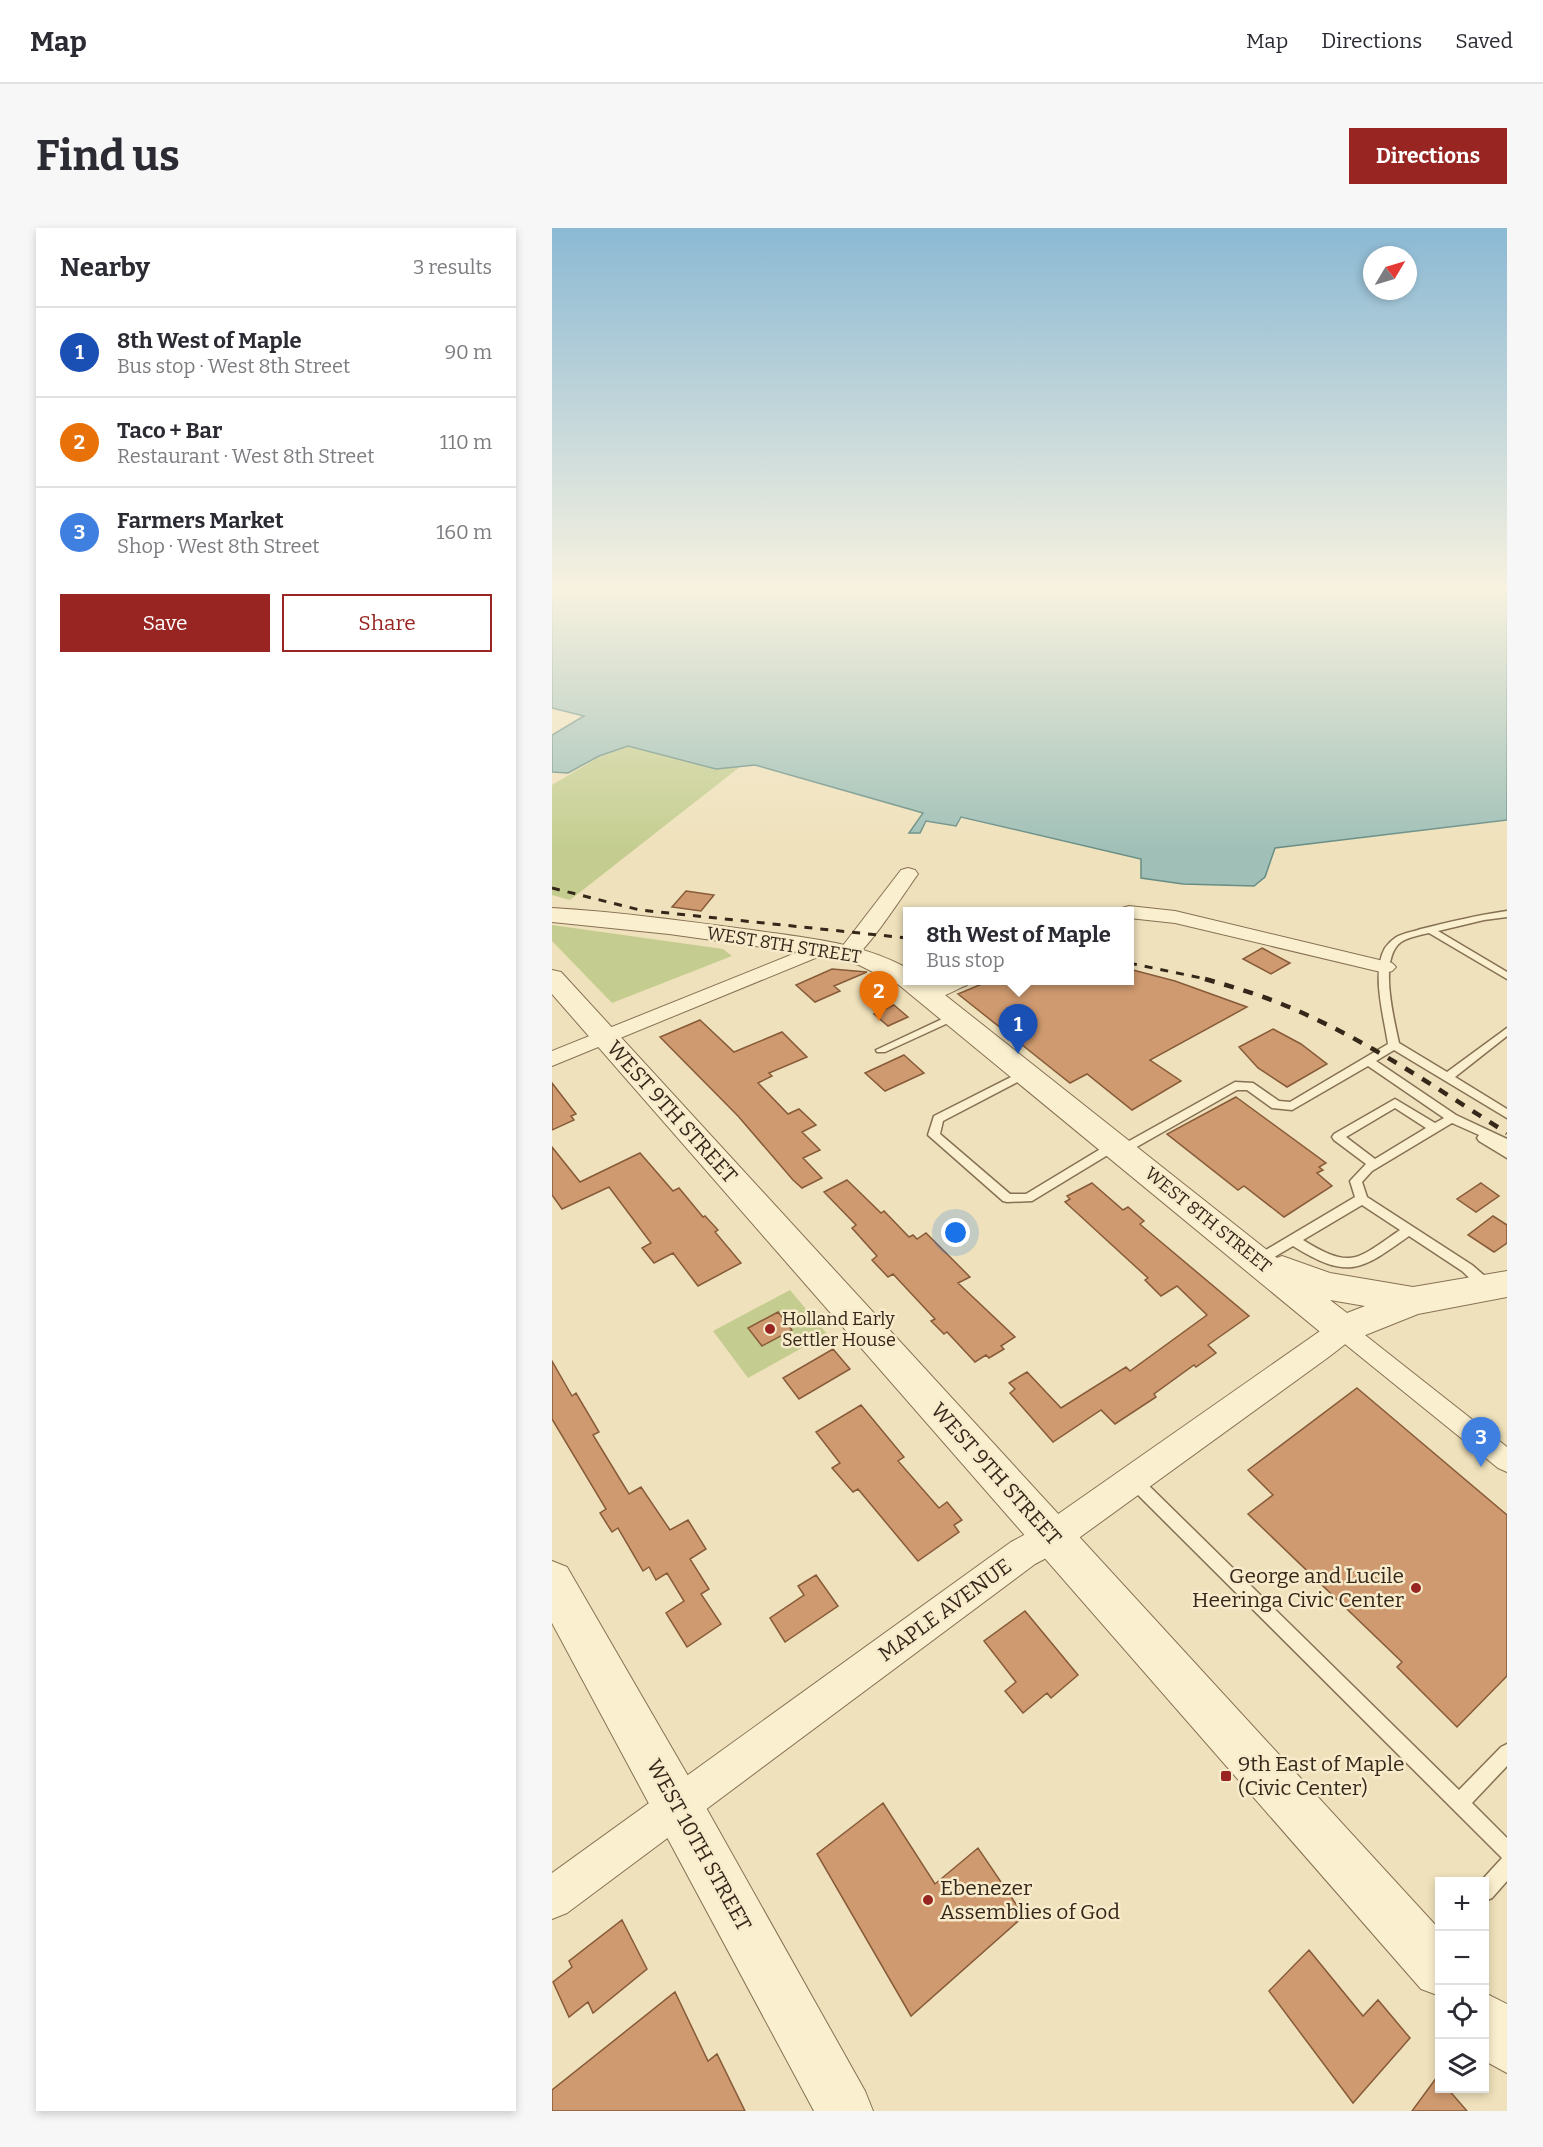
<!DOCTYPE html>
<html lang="en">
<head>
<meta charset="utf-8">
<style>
  body { margin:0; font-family:Bitter,serif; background:#f7f7f7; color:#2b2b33 }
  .controls { position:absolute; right:18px; bottom:18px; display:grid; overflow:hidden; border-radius:0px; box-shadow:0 3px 9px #0003 }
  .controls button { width:54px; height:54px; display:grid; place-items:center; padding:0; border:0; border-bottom:2px solid #e1e1e2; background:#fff; color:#2b2b33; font:30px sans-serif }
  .compass { position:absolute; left:811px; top:18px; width:54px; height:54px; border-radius:50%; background:#fff; box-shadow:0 3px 9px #0003; rotate:52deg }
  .you { position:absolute; left:404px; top:1005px; width:21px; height:21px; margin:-15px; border:4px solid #fff; border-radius:50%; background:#1a73e8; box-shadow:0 0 0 9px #1a73e833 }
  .badge { display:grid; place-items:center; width:39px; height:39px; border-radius:50%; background:#982522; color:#fff; font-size:20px; font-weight:700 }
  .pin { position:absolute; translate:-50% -50px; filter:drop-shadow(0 2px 3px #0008) }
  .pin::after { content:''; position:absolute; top:32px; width:21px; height:18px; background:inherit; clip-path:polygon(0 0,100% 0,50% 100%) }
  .popup { position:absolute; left:351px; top:679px; width:231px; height:78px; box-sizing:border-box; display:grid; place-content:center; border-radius:0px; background:#fff; filter:drop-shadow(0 2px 4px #0005); font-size:20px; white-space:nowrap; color:#7c7c81 }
  .popup b { font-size:22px; color:#2b2b33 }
  .popup::after { content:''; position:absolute; left:50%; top:100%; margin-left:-12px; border:12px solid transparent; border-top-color:#fff }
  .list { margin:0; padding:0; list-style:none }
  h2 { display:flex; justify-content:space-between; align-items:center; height:78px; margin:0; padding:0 24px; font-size:26px }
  h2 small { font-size:20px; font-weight:400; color:#7c7c81 }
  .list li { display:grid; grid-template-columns:39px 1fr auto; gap:18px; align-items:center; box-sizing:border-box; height:90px; padding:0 24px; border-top:2px solid #e1e1e2 }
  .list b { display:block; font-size:22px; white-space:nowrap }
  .list p { margin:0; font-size:20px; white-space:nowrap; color:#7c7c81 }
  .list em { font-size:20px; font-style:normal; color:#7c7c81 }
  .actions { display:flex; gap:12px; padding:18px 24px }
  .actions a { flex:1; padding:14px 0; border:2px solid #982522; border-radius:0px; text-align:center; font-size:21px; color:#982522 }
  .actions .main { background:#982522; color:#fff }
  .icon { flex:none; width:33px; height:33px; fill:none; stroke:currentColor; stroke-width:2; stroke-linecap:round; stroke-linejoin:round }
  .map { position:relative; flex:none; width:955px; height:1883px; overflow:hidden; border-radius:0px }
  header { display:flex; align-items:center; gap:36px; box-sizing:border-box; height:84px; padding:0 30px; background:#fff; border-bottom:2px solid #e1e1e2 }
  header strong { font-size:28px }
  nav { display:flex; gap:33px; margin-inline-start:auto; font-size:21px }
  .intro { display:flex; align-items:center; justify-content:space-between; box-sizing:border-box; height:144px; padding:0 36px }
  h1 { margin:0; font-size:42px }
  .button { padding:15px 27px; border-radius:0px; background:#982522; color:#fff; font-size:21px; font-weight:700 }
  main { display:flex; gap:36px; padding:0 36px }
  aside { flex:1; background:#fff; border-radius:0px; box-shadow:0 3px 9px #0003 }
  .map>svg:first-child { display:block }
  .green { fill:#c4cd8f }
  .water { fill:#a0c0b7; stroke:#678d85; stroke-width:1.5 }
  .building { fill:#cf9a6f; stroke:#875b39; stroke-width:1.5 }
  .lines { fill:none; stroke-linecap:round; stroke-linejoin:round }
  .service-casing { stroke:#877155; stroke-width:3 }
  .pedestrian-casing { stroke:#877155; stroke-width:2 }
  .minor-casing { stroke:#877155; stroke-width:2 }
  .tertiary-casing { stroke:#877155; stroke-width:2 }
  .service { fill:#faefce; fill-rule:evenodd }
  .pedestrian { fill:#faefce; fill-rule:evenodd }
  .minor { fill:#faefce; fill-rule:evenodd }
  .tertiary { fill:#faefce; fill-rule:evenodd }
  .rail-far1 { stroke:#35281a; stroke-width:3; stroke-dasharray:8 8; stroke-linecap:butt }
  .rail { stroke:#35281a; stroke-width:4.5; stroke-dasharray:10 10; stroke-linecap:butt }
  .poi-dot { fill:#982522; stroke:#f7ebcb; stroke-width:2 }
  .labels { text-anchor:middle; stroke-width:5; stroke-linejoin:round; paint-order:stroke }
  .street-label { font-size:18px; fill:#35281a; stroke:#f7ebcb }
  .poi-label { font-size:18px; fill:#35281a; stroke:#f7ebcb; text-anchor:start }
  .near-street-label { font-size:21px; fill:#35281a; stroke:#f7ebcb }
  .near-poi-label { font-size:21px; fill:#35281a; stroke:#f7ebcb; text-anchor:start }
</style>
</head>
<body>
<header>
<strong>Map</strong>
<nav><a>Map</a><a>Directions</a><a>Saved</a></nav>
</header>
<div class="intro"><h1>Find us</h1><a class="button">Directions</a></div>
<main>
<aside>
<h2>Nearby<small>3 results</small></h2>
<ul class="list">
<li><span class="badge" style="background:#1a4fb4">1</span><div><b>8th West of Maple</b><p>Bus stop · West 8th Street</p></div><em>90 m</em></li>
<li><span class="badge" style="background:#e8710a">2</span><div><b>Taco + Bar</b><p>Restaurant · West 8th Street</p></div><em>110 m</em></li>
<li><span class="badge" style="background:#3f7fe0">3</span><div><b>Farmers Market</b><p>Shop · West 8th Street</p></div><em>160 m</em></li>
</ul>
<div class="actions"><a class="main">Save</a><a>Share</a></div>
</aside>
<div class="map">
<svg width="955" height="1883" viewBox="0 0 955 1883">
  <rect width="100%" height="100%" fill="#efe1bb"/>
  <path class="green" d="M77,518L164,541L189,538L18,672L0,667V557L47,529Z
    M0,697L171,721L180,728L60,775L0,713Z
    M238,1062L275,1106L196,1150L161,1103Z"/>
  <path class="water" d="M0,360H955V592L723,620L713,649L702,658L631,656L589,650V631L409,589L404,598L374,593L368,605H357L371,585L203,537L164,541L76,518L47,528L16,545L0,544V507L32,488L0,480Z"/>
  <path class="building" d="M134,663L162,667L149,683L120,679Z
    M710,720L738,735L719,746L691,731Z
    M280,741L315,744L282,758L288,763L263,774L244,757Z
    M577,741L623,753L695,779L598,832L629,853L580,882L535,846L518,855L406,766L437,753H577Z
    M342,777L356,789L336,798L322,786Z
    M148,792L182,824L230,804L255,829L217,845L220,848L206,855L236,886L247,881L264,897L250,904L268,922L251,930L270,950L250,960L241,952L186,888L108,809Z
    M721,801L749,816L775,836L735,859L706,840L687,819Z
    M352,827L372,845L333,863L313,845Z
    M0,855L24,886L19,888L22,892L0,902Z
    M684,869L774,935L767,939L771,942L765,945L780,958L732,989L692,958L686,962L615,906Z
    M0,919L28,954L88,925L121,963L127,960L151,989L153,988L166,1002L163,1004L189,1035L146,1058L121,1025L102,1035L90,1020L99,1015L57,959L10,981L0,967Z
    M295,952L329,985L332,983L357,1009L361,1007L365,1011L374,1005L418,1049L406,1055L463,1109L449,1118L452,1121L437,1130L434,1127L423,1134L395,1104L392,1106L379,1093L383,1091L341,1046L336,1049L320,1032L325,1028L300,1000L304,997L272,964Z
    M540,955L571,982L576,979L592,993L588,996L590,998L697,1088L656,1117L664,1125L644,1139L642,1137L602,1166L604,1169L563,1196L549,1182L501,1214L458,1165L463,1161L457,1155L475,1144L509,1180L574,1139L578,1143L655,1087L625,1058L609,1068L593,1052L596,1050L513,974L518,971L515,968Z
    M929,955L947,968L924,984L905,971Z
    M941,988L955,997V1015L942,1024L916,1007Z
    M226,1084L240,1102L210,1118L196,1100Z
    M281,1121L298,1141L247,1171L231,1150Z
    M0,1133L20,1168L24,1165L47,1204L41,1207L77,1266L89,1259L118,1302L136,1292L154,1321L138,1331L157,1361L149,1366L169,1396L135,1419L114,1385L132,1373L115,1345L104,1352L97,1339L91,1343L66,1300L60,1304L48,1285L54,1281L0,1191Z
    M805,1160L955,1287V1448L905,1499L845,1439L850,1434L696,1286L721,1267L696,1242Z
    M309,1177L352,1229L346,1233L387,1280L395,1274L410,1292L402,1297L407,1304L366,1333L306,1261L301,1264L280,1240L288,1235L264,1204Z
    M264,1347L286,1378L233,1414L218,1390L252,1367L246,1358Z
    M473,1383L526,1447L499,1470L495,1465L471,1485L453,1463L464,1454L432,1413Z
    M331,1575L383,1656L426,1620L472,1688L359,1788L265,1626Z
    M70,1692L95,1741L41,1785L36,1774L17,1789L1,1754L20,1739L17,1733Z
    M757,1722L811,1788L826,1772L858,1810L801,1875L717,1763Z
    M123,1764L156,1833L165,1826L193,1883H0V1862Z
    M885,1849L888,1852V1860H895L915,1883H860Z"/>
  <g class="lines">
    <g class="service-casing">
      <path id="service" d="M955,683V689L932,692L886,703L955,744V751L877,705C868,707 857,709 849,714C826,731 842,791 847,815L895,844L955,800V808L903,849L955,881V890L842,822L824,833L904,887L955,911V930L927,913L925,910L927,907L900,895L820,943L810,954L815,969L920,1037L941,1055L943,1059L941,1063H931L910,1043L857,1008C808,1043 796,1052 741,1018L712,1035H702L701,1032L702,1029L803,969L798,953L814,936L782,912L780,909L782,906L843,871L883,895L892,890L816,838L740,882L720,880L695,862H685L574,925L570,926L564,922L480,973L455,974L451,973L376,907L382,888L471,843H479L481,845L479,847L391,893L388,906L458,966H474L560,914L564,913L570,917L683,854L701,855L727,873L738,874L836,816C832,789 819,745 833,720C835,717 840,712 843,710C850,705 861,704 869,701C897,694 926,687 955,683ZM843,880L874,900L823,931L794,909ZM810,977L848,1002C804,1032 800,1042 751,1012Z
        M403,785L407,786L408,788L407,790L333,824H325L324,822Z
        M581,1245L586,1247L907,1562L949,1519L955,1516V1538L920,1575L955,1610V1653L940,1670L933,1673V1654H928L950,1630L576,1257L573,1252L576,1247Z"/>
    </g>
    <g class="pedestrian-casing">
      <path id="pedestrian" d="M791,1093L799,1096L955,1219V1244L946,1240L783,1108L780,1102L783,1096Z"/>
    </g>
    <g class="minor-casing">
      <path id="minor" d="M356,640L363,642L366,646C355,661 316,722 302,729C298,731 293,730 289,728L286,724L349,642Z
        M577,678L623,683L840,735L844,739L840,743L833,745L623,695L577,690V684H567L570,680Z
        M271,714L278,716L281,720L278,724L0,838V823Z
        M388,752H417L415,757C400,763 384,775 368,771L365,766L368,761Z
        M791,1091L801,1094L806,1102L801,1110L778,1128L513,1320L483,1336L15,1685L0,1691V1645L459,1314L489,1298L781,1094Z"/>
    </g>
    <g class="tertiary-casing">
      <path id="tertiary" d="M0,680C67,684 134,693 200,702C253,710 308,714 355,740V752H374L725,1030L730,1028L778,1045L861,1059L955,1043V1069L866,1086L791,1116L778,1112L347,757L307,737L274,728L117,706L0,694ZM778,1072L813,1078L795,1085Z
        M0,742L9,744L888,1702V1768L869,1761L0,766Z
        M0,1333L15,1339L143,1560L313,1863L321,1883H262L0,1395Z
        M933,1765L955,1776V1845L933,1833Z"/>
    </g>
    <use href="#service" class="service"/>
    <use href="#pedestrian" class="pedestrian"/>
    <use href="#minor" class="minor"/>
    <use href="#tertiary" class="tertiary"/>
    <path class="rail-far1" d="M0,660L88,682L355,710
      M577,735L659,752"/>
    <path class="rail" d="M653,751C689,761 724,772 757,788C827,820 890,864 955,905"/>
  </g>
  <linearGradient id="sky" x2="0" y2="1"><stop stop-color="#8bb9d4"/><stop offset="0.58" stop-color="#f8f2e0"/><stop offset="1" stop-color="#f8f2e0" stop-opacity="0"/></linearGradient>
  <rect width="955" height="623" fill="url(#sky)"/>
  <g class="poi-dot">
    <circle cx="218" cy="1101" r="6"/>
    <circle cx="864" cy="1360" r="6"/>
    <rect x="668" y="1542" width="12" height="12" rx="3"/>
    <circle cx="376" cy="1672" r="6"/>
  </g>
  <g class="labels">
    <g class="street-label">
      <text transform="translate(232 717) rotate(9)" y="6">WEST 8TH STREET</text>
      <text transform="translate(656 992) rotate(39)" y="6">WEST 8TH STREET</text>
    </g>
    <g class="poi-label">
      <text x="230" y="1097">Holland Early<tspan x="230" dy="21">Settler House</tspan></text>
    </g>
    <g class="near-street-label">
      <text transform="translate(120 884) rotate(48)" y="7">WEST 9TH STREET</text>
      <text transform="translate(444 1246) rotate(48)" y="7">WEST 9TH STREET</text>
      <text transform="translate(393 1382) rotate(-36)" y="7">MAPLE AVENUE</text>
      <text transform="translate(147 1617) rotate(61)" y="7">WEST 10TH STREET</text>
    </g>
    <g class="near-poi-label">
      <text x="852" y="1355" text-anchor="end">George and Lucile<tspan x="852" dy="24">Heeringa Civic Center</tspan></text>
      <text x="686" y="1543">9th East of Maple<tspan x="686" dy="24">(Civic Center)</tspan></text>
      <text x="388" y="1667">Ebenezer<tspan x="388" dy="24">Assemblies of God</tspan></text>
    </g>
  </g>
</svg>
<div class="controls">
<button>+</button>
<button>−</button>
<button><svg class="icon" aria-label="locate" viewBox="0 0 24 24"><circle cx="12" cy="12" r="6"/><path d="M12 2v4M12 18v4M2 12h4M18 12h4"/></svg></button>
<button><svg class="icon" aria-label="layers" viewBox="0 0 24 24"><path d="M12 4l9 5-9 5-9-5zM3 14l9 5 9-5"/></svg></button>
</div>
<svg class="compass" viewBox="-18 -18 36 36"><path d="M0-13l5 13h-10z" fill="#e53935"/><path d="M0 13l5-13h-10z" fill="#7c7c81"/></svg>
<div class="you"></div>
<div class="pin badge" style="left:466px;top:826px;background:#1a4fb4">1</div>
<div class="popup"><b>8th West of Maple</b>Bus stop</div>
<div class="pin badge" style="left:327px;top:793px;background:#e8710a">2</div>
<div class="pin badge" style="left:929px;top:1239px;background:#3f7fe0">3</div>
</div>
</main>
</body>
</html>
